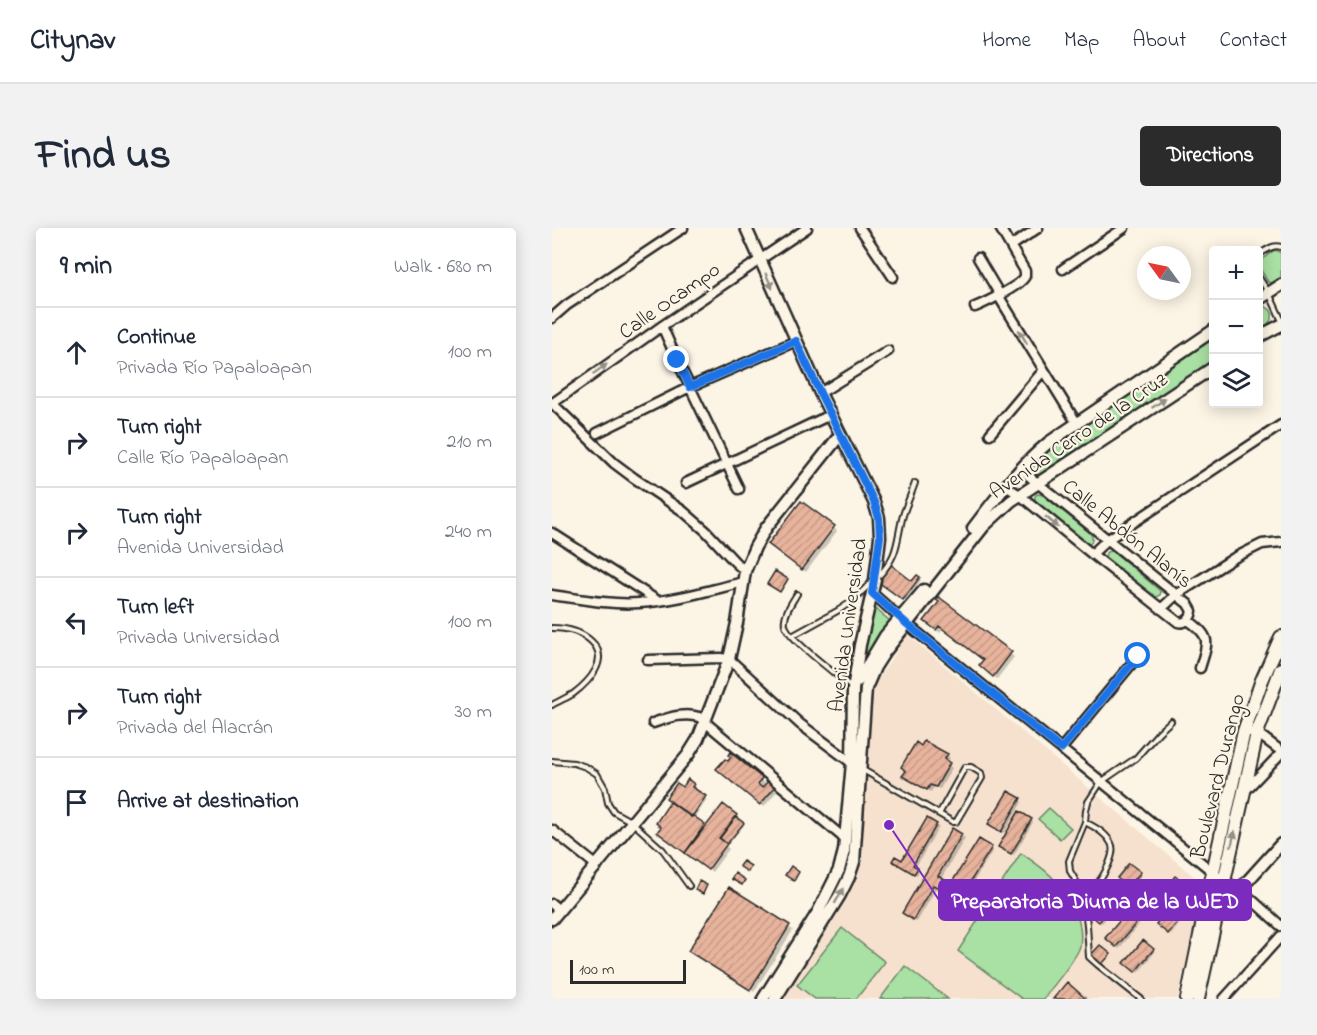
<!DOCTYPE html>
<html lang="en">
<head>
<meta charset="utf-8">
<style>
  body { margin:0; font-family:"Indie Flower",sans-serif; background:#f2f2f3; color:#1f2937 }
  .controls { position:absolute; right:18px; top:18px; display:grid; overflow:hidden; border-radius:6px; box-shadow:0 3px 15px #0003 }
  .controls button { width:54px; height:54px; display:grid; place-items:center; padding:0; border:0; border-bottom:2px solid #e0e1e3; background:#fff; color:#1f2937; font:30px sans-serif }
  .compass { position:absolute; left:585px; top:18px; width:54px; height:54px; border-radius:50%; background:#fff; box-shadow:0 3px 15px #0003; rotate:303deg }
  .scale { position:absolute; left:18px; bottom:15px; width:116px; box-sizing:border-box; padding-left:6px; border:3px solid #2b2b2b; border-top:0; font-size:16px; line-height:21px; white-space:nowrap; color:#2b2b2b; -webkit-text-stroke:4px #fcf5e5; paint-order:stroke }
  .stop { position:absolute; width:18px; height:18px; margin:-14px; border:4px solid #1a73e8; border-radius:50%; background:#fff }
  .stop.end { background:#1a73e8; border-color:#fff; box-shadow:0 2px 6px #0008 }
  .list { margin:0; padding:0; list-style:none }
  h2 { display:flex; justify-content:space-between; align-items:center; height:78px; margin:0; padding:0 24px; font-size:26px }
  h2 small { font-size:20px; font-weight:400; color:#747a83 }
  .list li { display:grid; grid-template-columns:39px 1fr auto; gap:18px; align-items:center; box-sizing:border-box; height:90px; padding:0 24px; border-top:2px solid #e0e1e3 }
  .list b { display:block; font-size:22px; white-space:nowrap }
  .list p { margin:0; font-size:20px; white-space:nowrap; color:#747a83 }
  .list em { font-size:20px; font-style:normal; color:#747a83 }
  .icon { flex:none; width:33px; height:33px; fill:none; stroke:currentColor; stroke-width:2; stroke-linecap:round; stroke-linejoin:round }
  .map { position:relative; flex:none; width:729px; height:771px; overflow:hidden; border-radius:6px }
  header { display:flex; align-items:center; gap:36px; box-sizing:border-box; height:84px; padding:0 30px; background:#fff; border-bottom:2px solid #e0e1e3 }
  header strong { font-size:28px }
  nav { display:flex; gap:33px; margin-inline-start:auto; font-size:21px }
  .intro { display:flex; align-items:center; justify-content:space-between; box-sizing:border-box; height:144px; padding:0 36px }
  h1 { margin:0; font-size:42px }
  .button { padding:15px 27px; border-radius:6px; background:#2b2b2b; color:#fff; font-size:21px; font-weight:700 }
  main { display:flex; gap:36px; padding:0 36px }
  aside { flex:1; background:#fff; border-radius:6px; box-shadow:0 3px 15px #0003 }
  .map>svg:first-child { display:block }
  .built { fill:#f6e1cf }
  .green { fill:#a9e0a3; stroke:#6a8667; stroke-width:1.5 }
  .shadow { fill:#0003 }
  .building { fill:url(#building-hatch); stroke:#2b2b2b; stroke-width:1.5 }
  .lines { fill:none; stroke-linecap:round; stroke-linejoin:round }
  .lane-casing { stroke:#2b2b2b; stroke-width:8 }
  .street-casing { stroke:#2b2b2b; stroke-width:13 }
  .secondary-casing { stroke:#2b2b2b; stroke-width:15 }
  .primary-casing { stroke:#2b2b2b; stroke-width:16 }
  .lane { stroke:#fcf5e5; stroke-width:4 }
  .street { stroke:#fcf5e5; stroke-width:8 }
  .secondary { stroke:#fcf5e5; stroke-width:10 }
  .primary { stroke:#fcf5e5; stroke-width:12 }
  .oneway { fill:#949088 }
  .route { stroke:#1a73e8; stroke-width:8 }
  .labels { text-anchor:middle; stroke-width:4.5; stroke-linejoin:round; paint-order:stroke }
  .street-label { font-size:21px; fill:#2b2b2b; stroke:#fcf5e5 }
  .leader { fill:none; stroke:#7b2cbf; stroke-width:2 }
  .callout-dot { fill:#7b2cbf; stroke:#fcf5e5; stroke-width:2 }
  .callout { fill:#7b2cbf; stroke:#7b2cbf; stroke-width:2 }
  .callout-label { font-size:22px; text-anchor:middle; font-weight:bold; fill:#fff }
</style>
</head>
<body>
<header>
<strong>Citynav</strong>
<nav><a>Home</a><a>Map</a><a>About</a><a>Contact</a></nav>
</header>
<div class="intro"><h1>Find us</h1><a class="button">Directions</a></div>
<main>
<aside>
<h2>9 min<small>Walk · 680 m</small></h2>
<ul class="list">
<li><svg class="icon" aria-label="ahead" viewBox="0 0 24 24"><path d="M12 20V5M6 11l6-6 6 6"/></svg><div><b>Continue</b><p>Privada Río Papaloapan</p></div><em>100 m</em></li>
<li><svg class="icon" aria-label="right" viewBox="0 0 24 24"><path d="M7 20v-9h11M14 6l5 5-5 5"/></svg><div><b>Turn right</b><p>Calle Río Papaloapan</p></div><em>210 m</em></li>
<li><svg class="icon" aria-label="right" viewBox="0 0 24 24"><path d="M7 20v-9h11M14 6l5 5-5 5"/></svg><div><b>Turn right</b><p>Avenida Universidad</p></div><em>240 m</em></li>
<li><svg class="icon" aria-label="left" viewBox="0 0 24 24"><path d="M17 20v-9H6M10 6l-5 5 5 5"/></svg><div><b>Turn left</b><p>Privada Universidad</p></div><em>100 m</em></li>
<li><svg class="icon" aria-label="right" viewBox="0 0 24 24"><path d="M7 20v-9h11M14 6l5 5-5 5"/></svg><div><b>Turn right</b><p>Privada del Alacrán</p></div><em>30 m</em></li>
<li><svg class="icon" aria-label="arrive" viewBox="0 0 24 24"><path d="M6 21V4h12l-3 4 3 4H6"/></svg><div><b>Arrive at destination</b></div></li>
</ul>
</aside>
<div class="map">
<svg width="729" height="771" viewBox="0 0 729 771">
  <defs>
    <pattern id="building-hatch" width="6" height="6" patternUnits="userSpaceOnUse" patternTransform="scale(1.5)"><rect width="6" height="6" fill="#e8b39c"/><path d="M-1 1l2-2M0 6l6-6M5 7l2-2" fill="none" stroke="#c79a87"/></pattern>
  </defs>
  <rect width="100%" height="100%" fill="#fcf5e5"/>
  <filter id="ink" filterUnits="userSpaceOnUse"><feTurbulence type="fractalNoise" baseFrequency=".0167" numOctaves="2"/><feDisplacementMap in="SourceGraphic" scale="12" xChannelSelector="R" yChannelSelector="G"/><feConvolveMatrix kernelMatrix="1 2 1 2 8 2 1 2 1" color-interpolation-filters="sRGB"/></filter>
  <g filter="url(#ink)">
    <path class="built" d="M356,407L652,657L626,771H226L306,650L316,465Z"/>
    <path class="green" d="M724,22L729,25V49L720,55L716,54L707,39V34L721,23Z
      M712,78C729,85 716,97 707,104L706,80Z
      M661,111V134L492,247C485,247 481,246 478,239L485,229Z
      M485,266L491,267L538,305C541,309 541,311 539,315H532L483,275V268Z
      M558,323L562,324L606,361L609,364L608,367L602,370L555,333L553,329L554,325Z
      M320,378L338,393L311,432L310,431Z
      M497,580L519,600L508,611L486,591Z
      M469,625C480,633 493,641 502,651C519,668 532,693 528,718C526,729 499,761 491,771H470L406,723Z
      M290,700L333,734L304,771H263L245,757Z
      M353,738L396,771H328Z"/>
    <path class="shadow" d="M282,300L285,303L254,344L221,319Z
      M365,349L369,352L354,373L330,355H360Z
      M235,352L236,353L229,364L219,357Z
      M389,375L462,429L445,451L432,441V432L391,401L388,405L378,397Z
      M369,520L395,527L398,530L395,535L400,540L388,561L382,559L379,564L355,551L352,548Z
      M179,526L215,557L222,560L225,563L212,579L170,545L180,530Z
      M136,554L144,559L142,562L155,572L142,590L154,600L184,588L192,597L177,616L172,612L170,614L177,621L160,644L110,608L139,591L141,588L131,561Z
      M468,572L470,574L452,605L440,598Z
      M376,592L387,599L363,640L367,643L365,647L345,635L351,634Z
      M479,592L481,594L462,627L451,621Z
      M409,607L413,610L389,651L395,656L391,663L385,659L365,694L355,688L352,685Z
      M439,620L441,622L416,663L405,656Z
      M577,637L590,647L579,660L567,650Z
      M558,659L571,671L550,695L537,684Z
      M177,661L241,702L202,764L142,727Z
      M581,679L593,689L567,721L555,710Z
      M616,683L629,694L619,707L606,696Z
      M591,714L603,724L586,745L574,735Z"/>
    <path class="building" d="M249,273L283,298L250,342L216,316Z
      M338,336L360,353L365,347L368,349L351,372L325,353Z
      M223,343L236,351L228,364L215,356Z
      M387,369L460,424L441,449L427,437L431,432L387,398L384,402L372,393L387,374L384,372Z
      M372,513L396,526L392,531L398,535L384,559L378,557L375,562L350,548L354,543L349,539L364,514L369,518Z
      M178,524L210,550L206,556L210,560L216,553L223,559L208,577L164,541L173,531L176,533L179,529L176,527Z
      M136,551L142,556L140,559L154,568L140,589L114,570L125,555L131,559Z
      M456,563L469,570L449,604L436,596Z
      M118,574L139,589L140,587L153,596L133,625L105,604L109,599L104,595Z
      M171,576L185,587L167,610L175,616L156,642L133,625Z
      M467,583L480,591L459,626L446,619Z
      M184,589L192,595L175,616L168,610Z
      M375,590L385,596L361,637L366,640L362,646L340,633L343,628L350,632Z
      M400,600L410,606L386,648L393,652L387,660L381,657L361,692L350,685Z
      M427,611L440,619L413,662L400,654Z
      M191,633L199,638L196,644L187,638Z
      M577,635L589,644L576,659L565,650Z
      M239,638L247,644L242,653L233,647Z
      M183,645L193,652L190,657L179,651Z
      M623,648L640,661L631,673L614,659Z
      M147,653L155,657L151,666L143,662Z
      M557,657L569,667L547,694L535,684Z
      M177,659L238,697L198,762L136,723Z
      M581,677L592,686L564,719L553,710Z
      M616,681L628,691L616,706L604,696Z
      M591,712L602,721L583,744L572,735Z
      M548,717L559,726L549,737L538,728Z
      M515,754L533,770L532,771H501Z"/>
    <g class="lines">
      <g class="lane-casing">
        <path id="lane" d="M706,27C714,23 720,16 729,19
          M706,48L717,65L729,91
          M327,348C346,327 344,317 350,291C353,279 359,267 363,255
          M245,366C240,374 231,387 233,397C237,412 286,447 299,459
          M0,400C14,400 28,403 39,413C59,431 37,454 21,466C14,470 7,473 0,477
          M240,408L287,382L299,374L319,355
          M0,533L22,535L34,539L45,546L53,560L56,575L62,584L80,594L111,622L137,658
          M311,542L401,594H404L430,550L429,545L419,539H413L387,586
          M531,665C536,664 540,662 543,658C551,650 565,625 559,615C554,605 543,599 533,594
          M589,771L546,737L537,729L535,697L531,665L518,643L517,633L533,594L534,582L536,574L549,554L584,530L607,504L619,493"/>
      </g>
      <g class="street-casing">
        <path id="street" d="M308,0L341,49
          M459,18L486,0
          M426,30L448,67L449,72L524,194
          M511,41L572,0
          M423,79C433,75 470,57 473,48C473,46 473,45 473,43L448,0
          M0,90L15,77L131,0
          M110,98L125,132L187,261
          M268,165L336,123
          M0,175L62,235L82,250L131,283L154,303L183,334L193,343
          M1,175L110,98L255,0
          M45,205L138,159L244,113
          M438,206L491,143
          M134,255L278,187
          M454,258L469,268L540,326L626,394C633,396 639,391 640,383L636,376L468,241
          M0,305L106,373
          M540,326L555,312L729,197
          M320,365L355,396L661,644L671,653L688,661L729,698
          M0,367C28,371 59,377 87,375C122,373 158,362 192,354
          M609,381L624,367L682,330L710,316L729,314
          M636,392C660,409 656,414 648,440
          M96,432L168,430L177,431L248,496L300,535
          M101,495C116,490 131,484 147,489L293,611
          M692,503L705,505L729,523
          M509,521L586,428
          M692,564L729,525
          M0,602L44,637
          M0,676L7,682
          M672,771L729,708"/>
      </g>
      <g class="secondary-casing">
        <path id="secondary" d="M194,0L268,165L322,274L327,290L328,309L323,352L308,417L301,462L300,535L292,623L287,642L266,684L211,771
          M706,72L729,57
          M706,109L729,97
          M421,300C444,270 466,240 496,215L662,102
          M306,453L333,408L372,362
          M663,689L729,616
          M0,691L116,551L136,527L146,511L177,431L185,395L193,343L203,319L214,300L288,207
          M223,771L288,667L297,649L302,634L314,460L323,439L332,425L432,298L459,273L662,139"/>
      </g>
      <g class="primary-casing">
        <path id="primary" d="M635,771L661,644L692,503L710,452L729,409
          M646,771L705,505L729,441"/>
      </g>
      <use href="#lane" class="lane"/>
      <use href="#street" class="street"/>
      <use href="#secondary" class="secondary"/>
      <use href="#primary" class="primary"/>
    </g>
    <defs><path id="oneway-solid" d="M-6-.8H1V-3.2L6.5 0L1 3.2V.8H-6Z" transform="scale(1.5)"/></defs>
    <g class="oneway">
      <use href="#oneway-solid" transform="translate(217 53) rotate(66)"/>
      <use href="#oneway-solid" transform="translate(471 109) rotate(-121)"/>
      <use href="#oneway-solid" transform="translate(48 141) rotate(-35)"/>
      <use href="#oneway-solid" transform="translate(607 175) rotate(-34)"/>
      <use href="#oneway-solid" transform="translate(500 294) rotate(40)"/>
      <use href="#oneway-solid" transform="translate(681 611) rotate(-77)"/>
      <use href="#oneway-solid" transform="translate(287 668) rotate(-61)"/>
    </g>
  </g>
  <g class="lines" filter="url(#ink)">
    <path class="route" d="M125,132L138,159L244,113L268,165L322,274L327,290L328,309L320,365L355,396L509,521L586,428"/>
  </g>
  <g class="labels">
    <g class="street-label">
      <text transform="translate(117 72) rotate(-35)" y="7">Calle Ocampo</text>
      <text transform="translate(526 207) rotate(-34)" y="7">Avenida Cerro de la Cruz</text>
      <text transform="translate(576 305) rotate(39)" y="7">Calle Abdón Alanís</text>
      <text transform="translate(295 397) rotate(-82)" y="7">Avenida Universidad</text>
      <text transform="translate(665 548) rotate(-76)" y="7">Boulevard Durango</text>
    </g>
  </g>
  <path class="leader" d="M337 597L387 672"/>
  <circle class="callout-dot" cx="337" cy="597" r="6"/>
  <rect class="callout" x="387" y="652" width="312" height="40" rx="6"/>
  <g class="callout-label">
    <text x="543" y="680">Preparatoria Diurna de la UJED</text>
  </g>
</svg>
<div class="controls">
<button>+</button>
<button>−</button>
<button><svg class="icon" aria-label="layers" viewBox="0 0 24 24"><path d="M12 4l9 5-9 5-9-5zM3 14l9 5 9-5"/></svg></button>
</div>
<svg class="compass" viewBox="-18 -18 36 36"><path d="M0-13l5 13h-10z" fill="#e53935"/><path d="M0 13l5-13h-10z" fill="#747a83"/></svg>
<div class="scale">100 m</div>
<div class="stop" style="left:586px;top:428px"></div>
<div class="stop end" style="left:125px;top:132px"></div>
</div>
</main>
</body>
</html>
